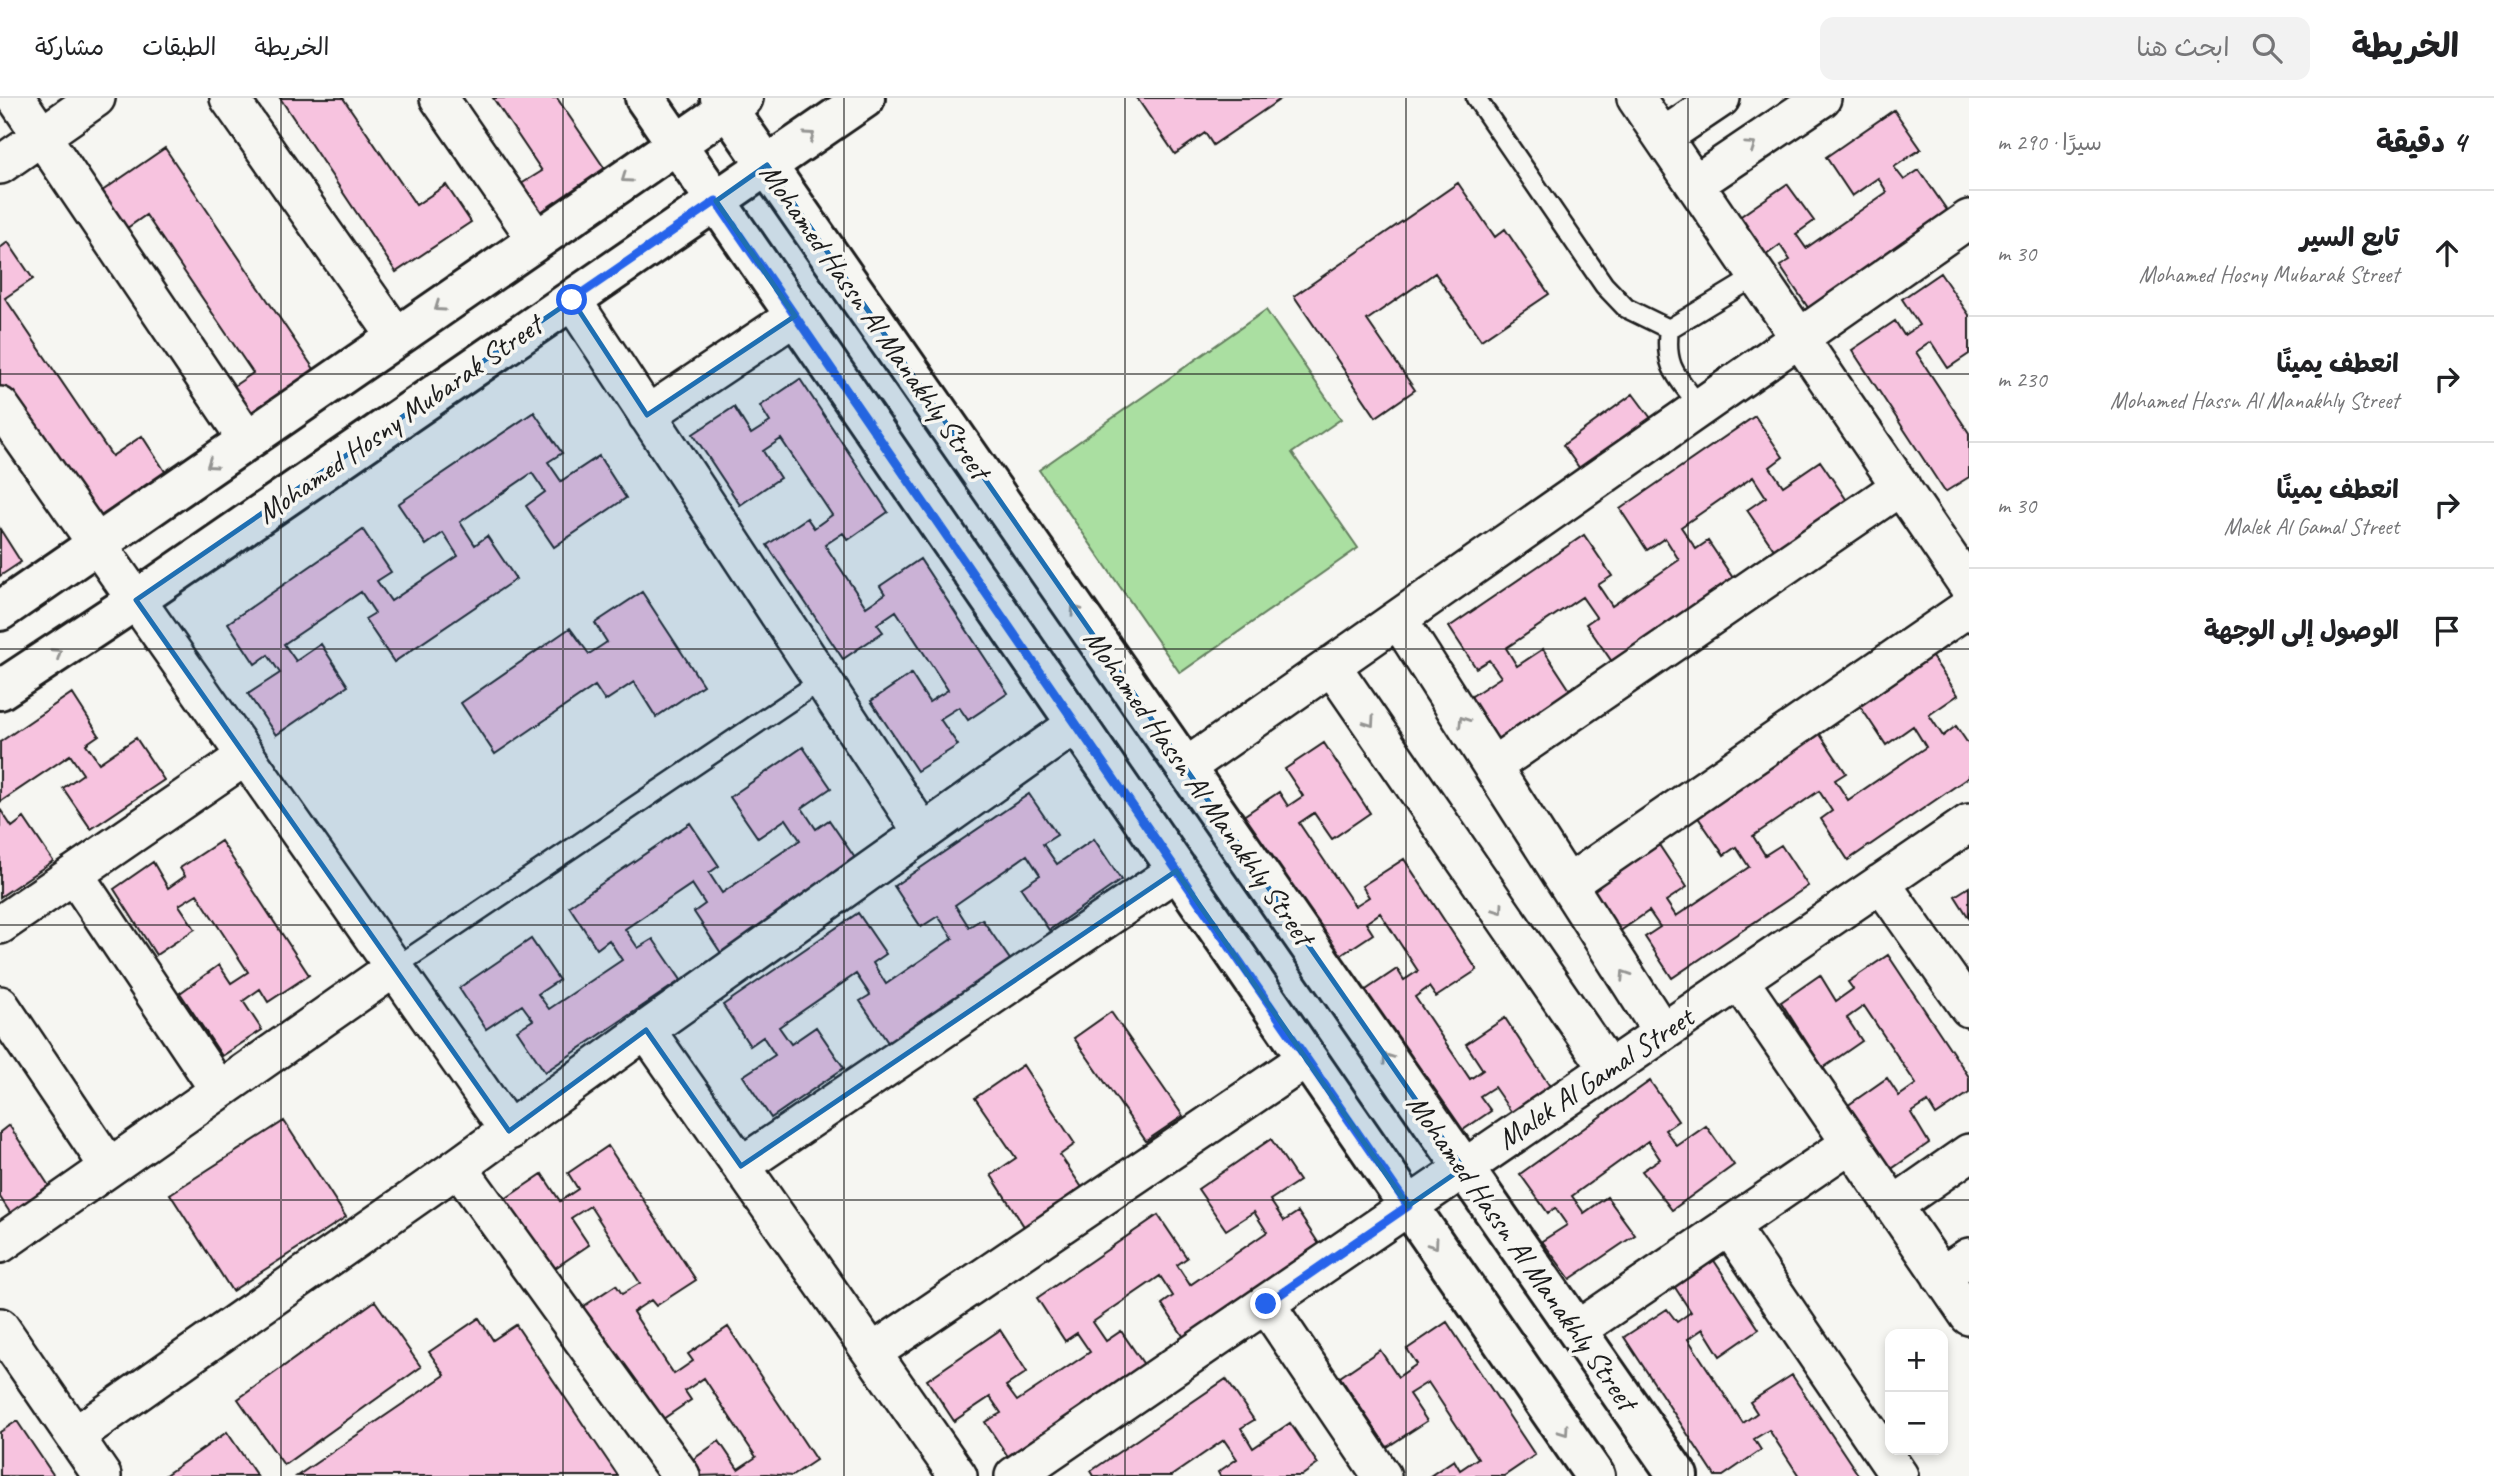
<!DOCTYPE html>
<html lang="ar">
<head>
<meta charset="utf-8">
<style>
  body { margin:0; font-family:Caveat,"Playpen Sans Arabic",sans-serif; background:#f2f2f2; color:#202124; direction:rtl }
  .controls { position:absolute; right:21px; bottom:21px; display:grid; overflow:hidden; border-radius:14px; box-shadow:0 4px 10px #0003 }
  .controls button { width:63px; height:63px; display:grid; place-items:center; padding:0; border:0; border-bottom:2px solid #e0e0e0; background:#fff; color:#202124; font:35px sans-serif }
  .stop { position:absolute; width:21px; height:21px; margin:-16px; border:5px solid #2563eb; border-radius:50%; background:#fff }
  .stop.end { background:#2563eb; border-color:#fff; box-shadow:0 2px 7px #0008 }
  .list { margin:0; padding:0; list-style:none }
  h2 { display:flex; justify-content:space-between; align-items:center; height:91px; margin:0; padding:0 28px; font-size:30px }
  h2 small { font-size:23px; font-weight:400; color:#757577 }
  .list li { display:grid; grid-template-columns:46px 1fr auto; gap:21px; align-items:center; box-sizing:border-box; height:126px; padding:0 28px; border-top:2px solid #e0e0e0 }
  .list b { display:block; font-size:26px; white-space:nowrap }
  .list p { margin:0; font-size:23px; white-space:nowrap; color:#757577 }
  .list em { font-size:23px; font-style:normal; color:#757577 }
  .icon { flex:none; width:38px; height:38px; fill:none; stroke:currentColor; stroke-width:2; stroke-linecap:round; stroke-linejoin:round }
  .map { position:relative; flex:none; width:1969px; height:1378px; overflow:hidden; direction:ltr }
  header { display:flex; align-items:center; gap:42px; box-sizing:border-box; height:98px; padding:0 35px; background:#fff; border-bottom:2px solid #e0e0e0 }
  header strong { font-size:33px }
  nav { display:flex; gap:38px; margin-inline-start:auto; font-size:24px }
  .search { width:490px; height:63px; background:#f2f2f2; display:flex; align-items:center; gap:18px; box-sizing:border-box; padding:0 24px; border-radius:14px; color:#757577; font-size:26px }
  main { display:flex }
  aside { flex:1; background:#fff }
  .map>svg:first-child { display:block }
  .green { fill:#aadfa1; stroke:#637e5e; stroke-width:2 }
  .building { fill:#f7c3df; stroke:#1c1c1c; stroke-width:2 }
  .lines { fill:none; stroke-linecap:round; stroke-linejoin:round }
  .lane-casing { stroke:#1c1c1c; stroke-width:23 }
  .street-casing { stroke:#1c1c1c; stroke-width:42 }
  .secondary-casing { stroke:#1c1c1c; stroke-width:44 }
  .lane { stroke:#f6f6f2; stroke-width:18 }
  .street { stroke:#f6f6f2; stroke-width:37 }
  .secondary { stroke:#f6f6f2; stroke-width:38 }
  .oneway { stroke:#949492 }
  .route { stroke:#2563eb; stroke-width:9 }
  .marked { fill:#1f6fb2; fill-opacity:0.2; stroke:#1f6fb2; stroke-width:5; stroke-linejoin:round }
  .grid { fill:none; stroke:#1c1c1c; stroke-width:2; stroke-opacity:0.55 }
  .labels { text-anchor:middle; stroke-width:7; stroke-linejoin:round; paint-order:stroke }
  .street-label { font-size:30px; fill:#1c1c1c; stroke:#f6f6f2 }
</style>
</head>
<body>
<header>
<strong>الخريطة</strong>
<div class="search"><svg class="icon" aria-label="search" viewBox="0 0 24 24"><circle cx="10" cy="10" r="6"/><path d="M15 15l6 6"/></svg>ابحث هنا</div>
<nav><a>الخريطة</a><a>الطبقات</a><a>مشاركة</a></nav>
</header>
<main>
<aside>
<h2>4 دقيقة<small>سيرًا · 290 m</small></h2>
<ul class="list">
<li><svg class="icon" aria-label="ahead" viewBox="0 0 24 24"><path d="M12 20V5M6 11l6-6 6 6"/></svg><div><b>تابع السير</b><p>Mohamed Hosny Mubarak Street</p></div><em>30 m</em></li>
<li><svg class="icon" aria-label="right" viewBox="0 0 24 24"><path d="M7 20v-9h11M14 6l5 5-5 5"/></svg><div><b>انعطف يمينًا</b><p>Mohamed Hassn Al Manakhly Street</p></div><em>230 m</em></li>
<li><svg class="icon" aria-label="right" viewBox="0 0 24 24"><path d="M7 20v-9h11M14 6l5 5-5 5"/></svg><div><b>انعطف يمينًا</b><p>Malek Al Gamal Street</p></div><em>30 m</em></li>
<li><svg class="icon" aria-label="arrive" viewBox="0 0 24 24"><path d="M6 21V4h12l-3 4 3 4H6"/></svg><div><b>الوصول إلى الوجهة</b></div></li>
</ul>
</aside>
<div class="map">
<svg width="1969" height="1378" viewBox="0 0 1969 1378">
  <rect width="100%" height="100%" fill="#f6f6f2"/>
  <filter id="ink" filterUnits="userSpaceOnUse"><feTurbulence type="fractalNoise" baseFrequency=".0143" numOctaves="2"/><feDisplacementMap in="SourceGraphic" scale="14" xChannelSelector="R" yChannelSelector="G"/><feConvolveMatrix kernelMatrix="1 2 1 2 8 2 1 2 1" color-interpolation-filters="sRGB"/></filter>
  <g filter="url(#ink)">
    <path class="green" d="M1266,212L1341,321L1292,355L1358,450L1180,575L1039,372Z"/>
    <path class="building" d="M280,0H343L416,107L446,87L471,124L396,174Z
      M493,0H557L611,80L537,129L513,91L542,73Z
      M1137,0H1282L1213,47L1205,35L1175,56Z
      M1894,12L1921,51L1894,69L1904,82L1919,72L1949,115L1809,211L1780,168L1790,162L1780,147L1755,165L1728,127L1787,86L1814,123L1796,136L1806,150L1887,94L1878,80L1852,98L1826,59Z
      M165,50L322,283L249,331L225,294L253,275L146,117L117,137L92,100Z
      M1458,85L1495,139L1505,131L1549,196L1481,242L1435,175L1367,222L1415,292L1376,319L1294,198Z
      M8,144L33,181L5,200L112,358L142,338L166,375L93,424L0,288V150Z
      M1940,175L1969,217V256L1948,270L1931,244L1916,254L1969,335V379L1945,394L1852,252L1895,223L1904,237L1919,227L1902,201Z
      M800,281L888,414L848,442L843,435L825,447L866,509L885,496L880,488L920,461L1008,595L968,622L959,609L940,621L958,647L917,673L871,603L911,576L929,604L948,592L896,513L877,526L883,534L843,561L767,447L807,420L814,430L832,417L781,341L763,353L780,380L740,407L693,336L734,309L751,336L770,324L760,308Z
      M1633,296L1653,323L1583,375L1563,347Z
      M534,314L562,355L548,364L561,383L599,358L626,400L554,449L526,408L545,394L532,375L460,424L475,447L487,438L516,481L394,564L365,521L375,515L361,494L284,546L296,563L321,546L348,588L276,637L248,596L280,575L268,557L255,566L228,525L363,432L391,474L377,483L391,503L458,458L443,435L426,447L398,406Z
      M1755,318L1783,359L1770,369L1783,388L1820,363L1848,404L1775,453L1747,412L1766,399L1753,379L1681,429L1696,451L1708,443L1737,486L1615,568L1586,526L1596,519L1582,499L1506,550L1517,568L1543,551L1570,592L1497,641L1469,600L1501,579L1489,562L1476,570L1449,529L1584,437L1612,478L1598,487L1612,508L1679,462L1665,440L1647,452L1620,411Z
      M0,431L21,464L0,478Z
      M642,494L703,587L656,619L634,584L605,603L595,588L495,656L461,605L570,530L589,556L607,544L595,525Z
      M1930,556L1958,597L1929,617L1943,638L1956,628L1969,647V679L1848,762L1821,721L1832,713L1819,693L1753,738L1765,757L1781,747L1808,788L1672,880L1645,839L1660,829L1649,813L1613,838L1586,796L1659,747L1687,789L1666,803L1676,818L1749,769L1736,749L1724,757L1695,715L1817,632L1846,675L1835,682L1848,702L1926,649L1913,628L1886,647L1858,605Z
      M72,595L99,637L86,646L99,665L136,640L164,682L91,731L63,690L83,676L70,657L0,704V644Z
      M1324,645L1370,715L1332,741L1314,715L1299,725L1355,808L1369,799L1362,788L1404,761L1477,872L1436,899L1429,889L1415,899L1470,981L1483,972L1466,946L1505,920L1551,990L1512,1015L1494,989L1480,998L1491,1013L1448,1042L1354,900L1397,871L1404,882L1418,873L1380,815L1366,825L1373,836L1329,865L1236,723L1279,694L1288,708L1303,698L1285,671Z
      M803,649L831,690L802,710L816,731L829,722L857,763L721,855L694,814L705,806L692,786L625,831L638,850L653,841L681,882L545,974L517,932L533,922L522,907L486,931L459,890L531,841L559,882L538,896L549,911L622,862L609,842L597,851L569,808L690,725L719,768L709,775L722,795L800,742L786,721L758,740L730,699Z
      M1029,696L1057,737L1043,746L1057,766L1094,741L1121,782L1049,832L1021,790L1040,777L1027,757L955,807L969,829L982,821L1011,863L889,946L860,903L870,897L856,876L779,929L791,946L816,929L844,970L771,1020L743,978L775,957L763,939L750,948L723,907L858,815L886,856L873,865L886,886L953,840L938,818L921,829L894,788Z
      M0,711L12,729L24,720L53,763L0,799Z
      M221,743L309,877L268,904L260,891L243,903L262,932L222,958L180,895L219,867L231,885L248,874L197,796L179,807L195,831L156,857L114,791L153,764L168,790L185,778L180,770Z
      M1969,789V820L1955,798Z
      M1888,857L1969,979V995L1936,1017L1928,1004L1911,1015L1929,1045L1890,1072L1847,1008L1887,980L1899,998L1916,986L1864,908L1847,920L1862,943L1823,970L1781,904L1820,877L1836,903L1853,891L1848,884Z
      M1111,914L1183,1018L1146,1043L1074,940Z
      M1023,967L1075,1046L1060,1057L1085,1094L1027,1133L991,1077L1016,1060L975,1000Z
      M1650,983L1678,1023L1665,1032L1677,1048L1706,1028L1734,1067L1672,1112L1642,1073L1660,1061L1648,1043L1572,1098L1584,1115L1607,1099L1635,1137L1570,1181L1542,1143L1567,1127L1555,1110L1548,1115L1520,1076Z
      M284,1023L346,1119L232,1193L170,1096Z
      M9,1027L55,1097L16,1124L0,1099V1034Z
      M1271,1041L1299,1083L1270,1102L1284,1123L1298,1114L1325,1155L1189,1247L1162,1206L1173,1198L1160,1178L1093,1224L1106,1243L1121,1233L1149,1274L1013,1366L985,1324L1001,1315L990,1299L954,1323L927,1282L1000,1232L1027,1274L1006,1288L1017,1303L1090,1254L1077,1235L1065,1243L1037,1200L1158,1117L1187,1160L1177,1167L1190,1187L1267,1134L1254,1114L1226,1132L1198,1091Z
      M608,1048L696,1182L656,1208L651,1202L633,1214L674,1276L693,1263L688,1256L728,1229L816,1362L792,1378L767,1376L697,1378L688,1365L719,1343L738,1371L756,1359L704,1280L685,1293L691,1302L651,1329L575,1214L616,1187L622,1196L640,1185L590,1108L571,1120L589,1147L549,1174L502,1103L542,1076L560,1103L578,1091L568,1075Z
      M1713,1161L1759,1231L1720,1258L1703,1231L1688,1241L1743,1325L1757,1315L1750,1304L1792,1277L1859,1378H1799L1769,1332L1754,1341L1761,1352L1723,1378H1715L1624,1239L1667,1211L1677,1224L1691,1214L1674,1188Z
      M375,1203L421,1269L284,1367L238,1301Z
      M479,1220L493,1242L516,1227L618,1378H297L445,1277L429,1254Z
      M1447,1224L1535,1357L1504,1378H1430L1454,1362L1460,1372L1478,1360L1428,1284L1409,1296L1427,1323L1387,1349L1340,1279L1380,1252L1398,1279L1417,1266L1407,1251Z
      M1226,1281L1254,1322L1241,1330L1253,1350L1290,1325L1318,1366L1301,1378H1220L1218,1374L1237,1361L1224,1342L1171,1378H1094L1091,1373Z
      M17,1323L54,1378H0V1334Z
      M227,1334L257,1378H164Z"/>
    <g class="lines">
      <g class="lane-casing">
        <path id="lane" d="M1476,0L1604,187L1626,210L1669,231
          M1669,231L1758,177
          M1669,231C1664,271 1678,279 1700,309
          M394,870L822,582"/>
      </g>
      <g class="street-casing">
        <path id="street" d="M16,0L247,342
          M229,0L396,238
          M439,0L537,142
          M1636,0L1969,489
          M1663,39L1721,0
          M0,67L96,0
          M1695,86L1822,0
          M572,202L923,735
          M0,308L509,1033
          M647,317L795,218
          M1398,521L1662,934
          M1331,567L1609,971
          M1493,668L1901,388
          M1185,670L1969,121
          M74,776L219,992
          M1881,785L1969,910
          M1568,786L1969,509
          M0,827L246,658
          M1739,882L1969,1218
          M0,907L109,1069
          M646,932L958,1378
          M741,1068L1176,773
          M458,1069L681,1378
          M1893,1108L1969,1055
          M1729,1128L1899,1378
          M0,1146L394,870
          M1941,1178L1969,1159
          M1266,1206L1382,1378
          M0,1229L102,1378
          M1577,1232L1851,1045
          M872,1255L1306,961
          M75,1338L458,1069L646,932L1076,626
          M1014,1378L1969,725"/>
      </g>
      <g class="secondary-casing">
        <path id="secondary" d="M645,0L1595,1378
          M720,0L1678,1378
          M0,513L743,0
          M0,592L136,502L865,0"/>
      </g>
      <use href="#lane" class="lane"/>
      <use href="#street" class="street"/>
      <use href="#secondary" class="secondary"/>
    </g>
    <defs><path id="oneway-chevron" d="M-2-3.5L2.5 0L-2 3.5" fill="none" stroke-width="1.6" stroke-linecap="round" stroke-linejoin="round" transform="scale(1.75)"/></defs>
    <g class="oneway">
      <use href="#oneway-chevron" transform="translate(810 38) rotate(-35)"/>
      <use href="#oneway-chevron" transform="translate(1751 48) rotate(-34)"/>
      <use href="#oneway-chevron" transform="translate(626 80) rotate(145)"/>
      <use href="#oneway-chevron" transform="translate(439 209) rotate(145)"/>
      <use href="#oneway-chevron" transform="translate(211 366) rotate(145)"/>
      <use href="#oneway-chevron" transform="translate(1075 512) rotate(-125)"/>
      <use href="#oneway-chevron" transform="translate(57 555) rotate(-34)"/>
      <use href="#oneway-chevron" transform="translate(1463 623) rotate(-123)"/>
      <use href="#oneway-chevron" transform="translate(1370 624) rotate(55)"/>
      <use href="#oneway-chevron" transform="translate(1499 811) rotate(55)"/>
      <use href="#oneway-chevron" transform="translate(1625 877) rotate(-123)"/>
      <use href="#oneway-chevron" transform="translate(1387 960) rotate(-125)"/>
      <use href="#oneway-chevron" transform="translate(1434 1146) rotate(55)"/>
      <use href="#oneway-chevron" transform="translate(1564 1333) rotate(55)"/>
    </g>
  </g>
  <g class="lines" filter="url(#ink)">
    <path class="route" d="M572,202L716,103L1408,1108L1266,1206"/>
  </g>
  <path class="marked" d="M767,67L1463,1070L1408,1108L1176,773L741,1068L646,932L509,1033L136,502L572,202L647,317L795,218L716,103Z"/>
  <path class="grid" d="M281,0V1378M563,0V1378M844,0V1378M1125,0V1378M1406,0V1378M1688,0V1378M0,276H1969M0,551H1969M0,827H1969M0,1102H1969"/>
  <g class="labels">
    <g class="street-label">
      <text transform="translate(875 223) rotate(55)" y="10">Mohamed Hassn Al Manakhly Street</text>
      <text transform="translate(399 321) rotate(-35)" y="10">Mohamed Hosny Mubarak Street</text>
      <text transform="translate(1199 689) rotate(55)" y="10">Mohamed Hassn Al Manakhly Street</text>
      <text transform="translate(1595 980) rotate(-34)" y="10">Malek Al Gamal Street</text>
      <text transform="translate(1522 1154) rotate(55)" y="10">Mohamed Hassn Al Manakhly Street</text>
    </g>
  </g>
</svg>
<div class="controls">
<button>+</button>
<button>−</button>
</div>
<div class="stop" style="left:572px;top:202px"></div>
<div class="stop end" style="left:1266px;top:1206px"></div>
</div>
</main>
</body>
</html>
